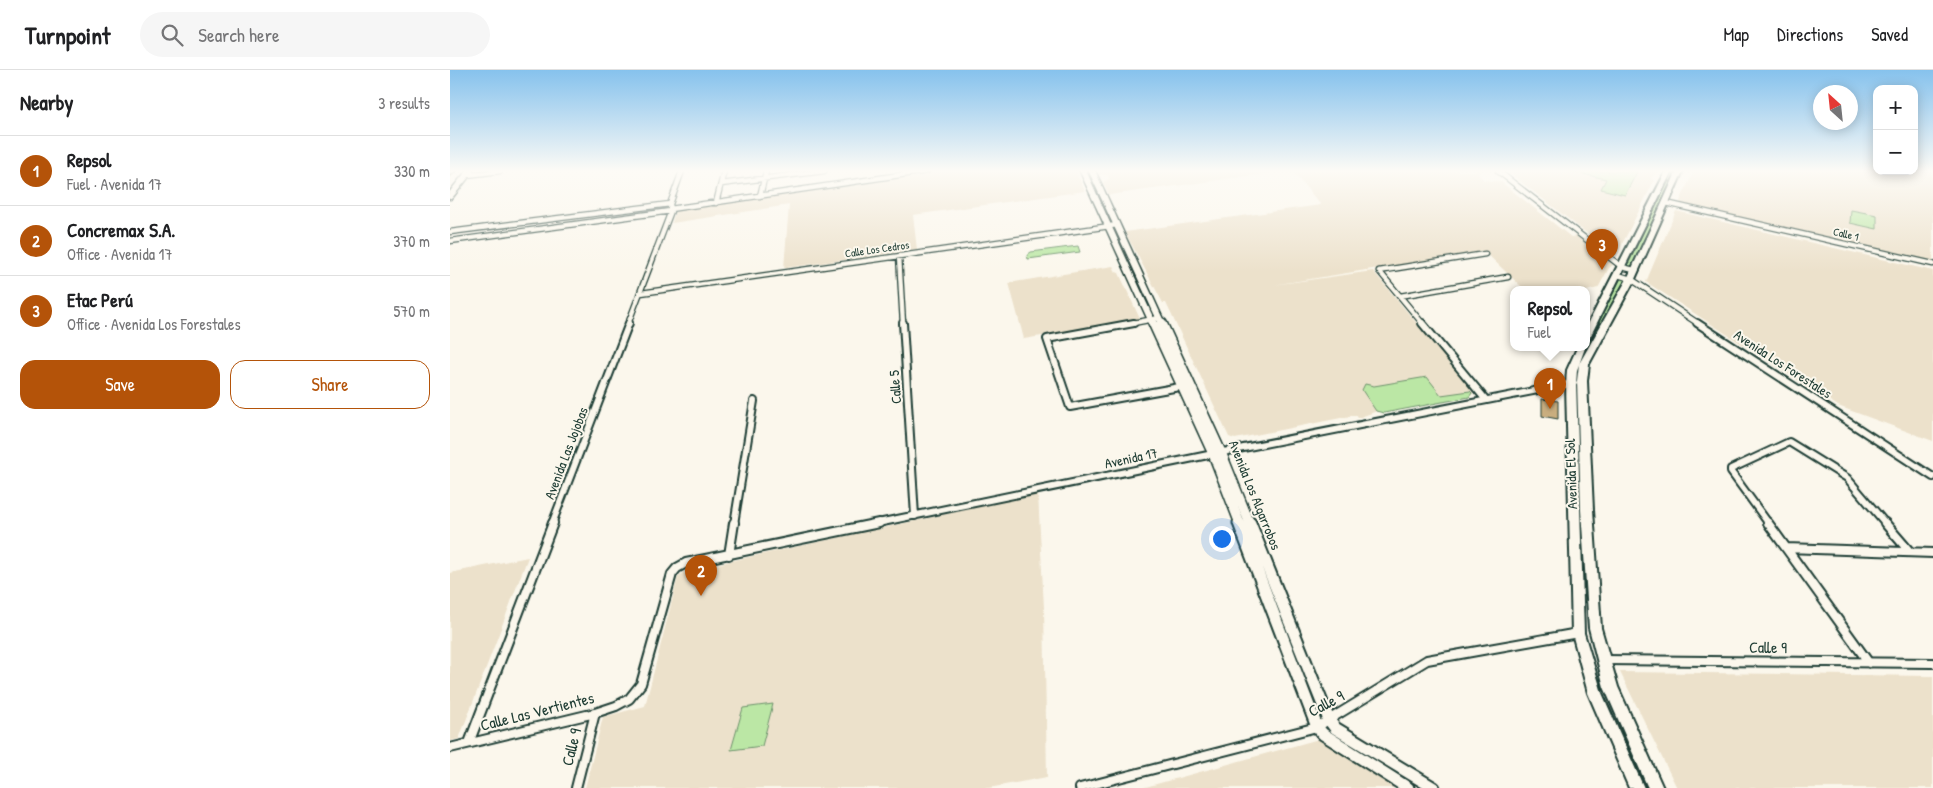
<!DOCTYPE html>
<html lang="en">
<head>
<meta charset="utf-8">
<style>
  body { margin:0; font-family:"Patrick Hand",sans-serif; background:#f6f6f6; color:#202124 }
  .controls { position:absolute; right:15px; top:15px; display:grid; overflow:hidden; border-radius:10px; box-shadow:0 2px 12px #0003 }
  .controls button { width:45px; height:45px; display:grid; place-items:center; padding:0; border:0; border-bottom:1px solid #e0e0e0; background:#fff; color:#202124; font:25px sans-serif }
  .compass { position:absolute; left:1363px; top:15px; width:45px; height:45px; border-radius:50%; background:#fff; box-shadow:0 2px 12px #0003; rotate:333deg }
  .you { position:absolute; left:771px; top:468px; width:18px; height:18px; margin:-12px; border:4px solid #fff; border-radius:50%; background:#1a73e8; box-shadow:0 0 0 8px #1a73e833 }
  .badge { display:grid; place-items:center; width:32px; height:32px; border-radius:50%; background:#b45309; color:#fff; font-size:16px; font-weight:700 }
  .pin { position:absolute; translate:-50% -41px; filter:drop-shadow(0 1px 2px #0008) }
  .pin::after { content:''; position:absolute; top:26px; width:18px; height:15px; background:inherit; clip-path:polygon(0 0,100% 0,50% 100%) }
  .popup { position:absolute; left:1060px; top:216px; width:80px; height:65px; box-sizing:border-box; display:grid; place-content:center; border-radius:10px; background:#fff; filter:drop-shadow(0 1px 4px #0005); font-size:16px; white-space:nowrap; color:#757577 }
  .popup b { font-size:19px; color:#202124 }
  .popup::after { content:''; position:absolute; left:50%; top:100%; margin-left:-10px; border:10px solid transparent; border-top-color:#fff }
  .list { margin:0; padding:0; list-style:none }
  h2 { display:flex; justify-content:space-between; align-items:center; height:65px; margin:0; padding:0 20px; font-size:21px }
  h2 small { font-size:16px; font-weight:400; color:#757577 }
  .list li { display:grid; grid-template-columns:32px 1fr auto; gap:15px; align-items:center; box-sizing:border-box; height:70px; padding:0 20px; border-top:1px solid #e0e0e0 }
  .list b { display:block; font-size:19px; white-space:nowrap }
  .list p { margin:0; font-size:16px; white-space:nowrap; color:#757577 }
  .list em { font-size:16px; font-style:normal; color:#757577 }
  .actions { display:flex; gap:10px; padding:15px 20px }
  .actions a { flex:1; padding:11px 0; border:1px solid #b45309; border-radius:15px; text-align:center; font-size:18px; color:#b45309 }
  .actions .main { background:#b45309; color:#fff }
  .icon { flex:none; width:28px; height:28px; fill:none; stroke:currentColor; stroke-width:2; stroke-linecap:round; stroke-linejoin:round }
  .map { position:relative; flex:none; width:1483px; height:718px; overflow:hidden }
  header { display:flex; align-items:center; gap:30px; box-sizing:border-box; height:70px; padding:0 25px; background:#fff; border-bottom:1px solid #e0e0e0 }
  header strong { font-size:24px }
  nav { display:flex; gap:28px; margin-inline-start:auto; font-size:18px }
  .search { width:350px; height:45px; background:#f6f6f6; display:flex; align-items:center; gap:12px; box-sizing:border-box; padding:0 18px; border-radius:28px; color:#757577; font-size:19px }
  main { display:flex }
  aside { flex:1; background:#fff }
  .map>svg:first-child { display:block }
  .built { fill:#ece1cb }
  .green { fill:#bbe7a5; stroke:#6d926c }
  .building { fill:#c9ae7f; stroke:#1f3d34 }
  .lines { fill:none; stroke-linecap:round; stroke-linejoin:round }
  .street-far2-casing { stroke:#1f3d34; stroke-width:7 }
  .street-far1-casing { stroke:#1f3d34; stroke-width:10 }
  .street-casing { stroke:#1f3d34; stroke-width:12 }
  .secondary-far2-casing { stroke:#1f3d34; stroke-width:9 }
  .secondary-far1-casing { stroke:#1f3d34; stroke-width:12 }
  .secondary-casing { stroke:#1f3d34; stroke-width:15 }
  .primary-casing { stroke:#1f3d34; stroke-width:4 }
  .highway-casing { stroke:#1f3d34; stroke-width:4 }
  .street-far2 { stroke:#fbf7ec; stroke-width:4.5 }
  .street-far1 { stroke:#fbf7ec; stroke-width:6 }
  .street { stroke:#fbf7ec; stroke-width:8 }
  .secondary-far2 { stroke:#fbf7ec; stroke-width:6 }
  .secondary-far1 { stroke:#fbf7ec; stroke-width:9 }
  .secondary { stroke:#fbf7ec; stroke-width:11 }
  .primary { fill:#fbf7ec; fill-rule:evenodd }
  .highway { fill:#fbf7ec; fill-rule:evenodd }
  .labels { text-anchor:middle; stroke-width:4; stroke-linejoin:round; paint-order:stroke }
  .far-street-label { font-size:11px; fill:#1f3d34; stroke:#fbf7ec }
  .street-label { font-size:14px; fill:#1f3d34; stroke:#fbf7ec }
  .near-street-label { font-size:16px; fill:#1f3d34; stroke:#fbf7ec }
</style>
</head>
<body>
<header>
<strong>Turnpoint</strong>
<div class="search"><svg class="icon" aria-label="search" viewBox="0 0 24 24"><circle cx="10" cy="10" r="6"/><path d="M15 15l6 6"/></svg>Search here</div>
<nav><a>Map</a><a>Directions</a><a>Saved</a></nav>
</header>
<main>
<aside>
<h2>Nearby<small>3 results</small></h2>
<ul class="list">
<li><span class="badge">1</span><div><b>Repsol</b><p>Fuel · Avenida 17</p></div><em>330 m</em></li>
<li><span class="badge">2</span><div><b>Concremax S.A.</b><p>Office · Avenida 17</p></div><em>370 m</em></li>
<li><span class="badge">3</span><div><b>Etac Perú</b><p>Office · Avenida Los Forestales</p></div><em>570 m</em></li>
</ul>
<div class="actions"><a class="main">Save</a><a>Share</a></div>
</aside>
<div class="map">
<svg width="1483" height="718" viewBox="0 0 1483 718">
  <rect width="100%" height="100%" fill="#fbf7ec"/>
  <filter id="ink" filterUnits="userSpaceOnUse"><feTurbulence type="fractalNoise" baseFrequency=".02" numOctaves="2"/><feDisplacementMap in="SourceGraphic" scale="10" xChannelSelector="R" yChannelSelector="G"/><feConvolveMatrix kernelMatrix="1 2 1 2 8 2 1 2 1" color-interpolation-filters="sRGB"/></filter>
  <g filter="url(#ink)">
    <path class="built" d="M486,101H626L635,121L463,145L467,180L334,198L339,135L222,153L225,140Z
      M647,101H836L659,125L653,112L659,109L658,105L649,104Z
      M842,101H1031L1028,104L1034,110L1051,112L1121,167L1126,166L1163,195L1159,198L1148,218L1136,221L1075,220L1034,181L823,215L923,201L1024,322L1020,327L933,343L927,341L908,348L906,345L785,369L779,367L716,233H713L675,162L871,135Z
      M1057,101H1209L1201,108L1204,111L1166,186Z
      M1244,101H1483V191L1232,134L1230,131Z
      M1226,141L1483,201V371L1388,336L1196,212Z
      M663,196L666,202L669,203L690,249L574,269L559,213Z
      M588,424L594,538L597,707L539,718H135L153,647L195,636L228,507L235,501Z
      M78,487L9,669L0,671V503Z
      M1170,602L1483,606V718H1227Z
      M869,669L945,718H692Z"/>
    <path class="green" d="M1119,101H1185L1187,102L1175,125L1151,119L1156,109Z
      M1222,101H1226L1183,196H1180L1178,195Z
      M1401,140L1427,145V159L1400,153Z
      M628,176L630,182L578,189L577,185L581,182Z
      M1171,208L1175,210L1128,294H1127Z
      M977,307L991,325L1020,321L1022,323L1019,327L934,343L926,341L912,320L915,314L924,316Z
      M323,634L312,676L281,680L293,638Z"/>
    <path class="building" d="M1092,329L1108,331V349L1092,346Z"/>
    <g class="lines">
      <g class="street-far2-casing">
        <path id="street-far2" d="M1048,101L1172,197L1184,200
          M17,105L50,101
          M271,114L374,101
          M310,126L316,101
          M266,133L274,101
          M1216,133L1483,194
          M220,139L477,101
          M0,162L220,134
          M0,171L221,141
          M449,186L453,254
          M929,201L973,254
          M929,201L1035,184
          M1168,205L1181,209L1249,254
          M191,223L667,155
          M950,226L1058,207
          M178,254L221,141L220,134L232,101
          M678,254L709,248"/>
      </g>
      <g class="street-far1-casing">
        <path id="street-far1" d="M453,253L465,446
          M684,253L597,269L620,337L735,316
          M972,253L1036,330
          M1247,253L1483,407
          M102,454L179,253
          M284,454L304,331
          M423,454L763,384L1124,313
          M1319,454L1281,402V399L1339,372L1397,408L1436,454"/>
      </g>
      <g class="street-casing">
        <path id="street" d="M1318,453L1419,593
          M1435,453L1460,482
          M1336,478L1483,483
          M279,485L284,453
          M1154,590L1483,593
          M19,673L103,453
          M0,678L145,643L166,636L179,629L191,614L222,504L227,498L236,493L429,453
          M126,718L145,643
          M630,718L867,657L977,590L1128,563"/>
      </g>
      <g class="secondary-far2-casing">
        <path id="secondary-far2" d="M633,101L703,254
          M642,101L712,254
          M0,126L20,101"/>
      </g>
      <g class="secondary-far1-casing">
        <path id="secondary-far1" d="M703,253L763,384L790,454
          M712,253L771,382L800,454"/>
      </g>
      <g class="secondary-casing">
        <path id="secondary" d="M789,453L867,657L873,664L958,718
          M800,453L879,650L885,658L984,718"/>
      </g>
      <g class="primary-casing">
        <path id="primary" d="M1216,101H1222L1140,267L1136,270V258Z
          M1227,101H1233L1185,209L1139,294L1137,311L1143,440L1151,558L1168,617L1213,718H1198L1154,617L1139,558L1131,440L1127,311L1129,294L1177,209Z
          M1127,278H1135L1127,300L1126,314L1134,563L1152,623L1194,718H1179L1138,623L1122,563L1116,314L1117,300Z"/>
      </g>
      <g class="highway-casing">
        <path id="highway" d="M0,101H5L0,105Z"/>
      </g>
      <use href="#street-far2" class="street-far2"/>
      <use href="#street-far1" class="street-far1"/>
      <use href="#street" class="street"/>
      <use href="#secondary-far2" class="secondary-far2"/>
      <use href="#secondary-far1" class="secondary-far1"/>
      <use href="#secondary" class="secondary"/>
      <use href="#primary" class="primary"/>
      <use href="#highway" class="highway"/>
    </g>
  </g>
  <linearGradient id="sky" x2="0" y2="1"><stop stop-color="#86c2ed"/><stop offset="0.5" stop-color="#fdfbf6"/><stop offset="1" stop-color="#fdfbf6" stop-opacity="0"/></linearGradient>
  <rect width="1483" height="202" fill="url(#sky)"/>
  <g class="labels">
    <g class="far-street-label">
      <text transform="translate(1396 164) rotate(13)" y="4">Calle 1</text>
      <text transform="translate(427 179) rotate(-8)" y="4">Calle Los Cedros</text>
    </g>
    <g class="street-label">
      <text transform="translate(1333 294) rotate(33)" y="5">Avenida Los Forestales</text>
      <text transform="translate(445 317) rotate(-94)" y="5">Calle 5</text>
      <text transform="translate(116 383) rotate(-69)" y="5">Avenida Las Jojobas</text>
      <text transform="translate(681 388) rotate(-12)" y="5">Avenida 17</text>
      <text transform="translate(1121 404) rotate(-92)" y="5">Avenida El Sol</text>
      <text transform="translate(805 425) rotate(68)" y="5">Avenida Los Algarrobos</text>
    </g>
    <g class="near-street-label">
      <text transform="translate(1318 577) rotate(1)" y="6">Calle 9</text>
      <text transform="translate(876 633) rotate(-28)" y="6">Calle 9</text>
      <text transform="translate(87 641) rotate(-14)" y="6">Calle Las Vertientes</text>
      <text transform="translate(121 677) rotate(-76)" y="6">Calle 9</text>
    </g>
  </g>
</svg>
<div class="controls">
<button>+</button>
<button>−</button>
</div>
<svg class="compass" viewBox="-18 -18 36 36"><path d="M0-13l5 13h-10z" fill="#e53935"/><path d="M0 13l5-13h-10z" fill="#757577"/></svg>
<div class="you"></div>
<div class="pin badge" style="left:1100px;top:339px">1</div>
<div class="popup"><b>Repsol</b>Fuel</div>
<div class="pin badge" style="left:251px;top:526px">2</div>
<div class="pin badge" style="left:1152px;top:200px">3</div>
</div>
</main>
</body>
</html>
